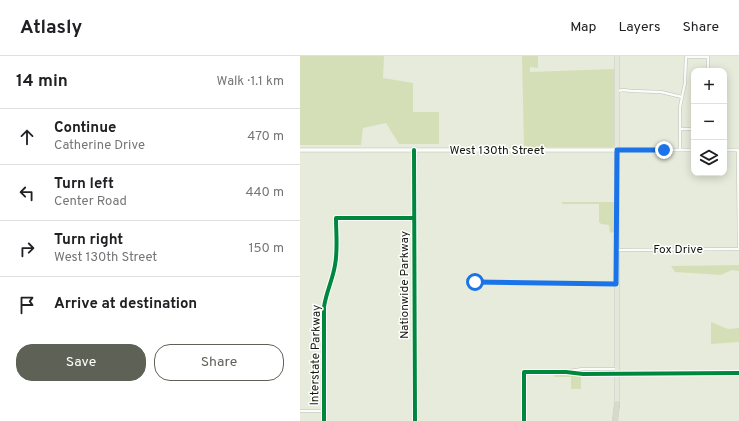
<!DOCTYPE html>
<html lang="en">
<head>
<meta charset="utf-8">
<style>
  body { margin:0; font-family:Overpass,sans-serif; background:#f2f2f2; color:#202124 }
  .controls { position:absolute; right:12px; top:12px; display:grid; overflow:hidden; border-radius:8px; box-shadow:0 2px 10px #0003 }
  .controls button { width:36px; height:36px; display:grid; place-items:center; padding:0; border:0; border-bottom:1px solid #e0e0e0; background:#fff; color:#202124; font:20px sans-serif }
  .stop { position:absolute; width:12px; height:12px; margin:-9px; border:3px solid #1a73e8; border-radius:50%; background:#fff }
  .stop.end { background:#1a73e8; border-color:#fff; box-shadow:0 1px 4px #0008 }
  .list { margin:0; padding:0; list-style:none }
  h2 { display:flex; justify-content:space-between; align-items:center; height:52px; margin:0; padding:0 16px; font-size:17px }
  h2 small { font-size:13px; font-weight:400; color:#757577 }
  .list li { display:grid; grid-template-columns:26px 1fr auto; gap:12px; align-items:center; box-sizing:border-box; height:56px; padding:0 16px; border-top:1px solid #e0e0e0 }
  .list b { display:block; font-size:15px; white-space:nowrap }
  .list p { margin:0; font-size:13px; white-space:nowrap; color:#757577 }
  .list em { font-size:13px; font-style:normal; color:#757577 }
  .actions { display:flex; gap:8px; padding:12px 16px }
  .actions a { flex:1; padding:9px 0; border:1px solid #5e6256; border-radius:16px; text-align:center; font-size:14px; color:#5e6256 }
  .actions .main { background:#5e6256; color:#fff }
  .icon { flex:none; width:22px; height:22px; fill:none; stroke:currentColor; stroke-width:2; stroke-linecap:round; stroke-linejoin:round }
  .map { position:relative; flex:none; width:439px; height:365px; overflow:hidden }
  header { display:flex; align-items:center; gap:24px; box-sizing:border-box; height:56px; padding:0 20px; background:#fff; border-bottom:1px solid #e0e0e0 }
  header strong { font-size:19px }
  nav { display:flex; gap:22px; margin-inline-start:auto; font-size:14px }
  main { display:flex }
  aside { flex:1; background:#fff }
  .map>svg:first-child { display:block }
  .green { fill:#d5dfb7 }
  .lines { fill:none; stroke-linecap:round; stroke-linejoin:round }
  .minor-casing { stroke:#bcc0b3; stroke-width:3.5 }
  .tertiary-casing { stroke:#bcc0b3; stroke-width:4 }
  .secondary-casing { stroke:#bcc0b3; stroke-width:4.5 }
  .primary-casing { stroke:#c7cac2; stroke-width:5 }
  .motorway-casing { stroke:#c7cac2; stroke-width:6 }
  .minor { stroke:#fbfcfa; stroke-width:2.5 }
  .tertiary { stroke:#fbfcfa; stroke-width:3 }
  .secondary { stroke:#fbfcfa; stroke-width:3.5 }
  .primary { stroke:#e4e8db; stroke-width:4 }
  .motorway { stroke:#d7dac8; stroke-width:5.5 }
  .cycleway-casing { stroke:#fff; stroke-width:6 }
  .cycleway { stroke:#00873e; stroke-width:4 }
  .route { stroke:#1a73e8; stroke-width:5 }
  .labels { text-anchor:middle; stroke-width:3; stroke-linejoin:round; paint-order:stroke }
  .street-label { font-size:12px; fill:#15180e; stroke:#fff }
</style>
</head>
<body>
<header>
<strong>Atlasly</strong>
<nav><a>Map</a><a>Layers</a><a>Share</a></nav>
</header>
<main>
<aside>
<h2>14 min<small>Walk · 1.1 km</small></h2>
<ul class="list">
<li><svg class="icon" aria-label="ahead" viewBox="0 0 24 24"><path d="M12 20V5M6 11l6-6 6 6"/></svg><div><b>Continue</b><p>Catherine Drive</p></div><em>470 m</em></li>
<li><svg class="icon" aria-label="left" viewBox="0 0 24 24"><path d="M17 20v-9H6M10 6l-5 5 5 5"/></svg><div><b>Turn left</b><p>Center Road</p></div><em>440 m</em></li>
<li><svg class="icon" aria-label="right" viewBox="0 0 24 24"><path d="M7 20v-9h11M14 6l5 5-5 5"/></svg><div><b>Turn right</b><p>West 130th Street</p></div><em>150 m</em></li>
<li><svg class="icon" aria-label="arrive" viewBox="0 0 24 24"><path d="M6 21V4h12l-3 4 3 4H6"/></svg><div><b>Arrive at destination</b></div></li>
</ul>
<div class="actions"><a class="main">Save</a><a>Share</a></div>
</aside>
<div class="map">
<svg width="439" height="365" viewBox="0 0 439 365">
  <rect width="100%" height="100%" fill="#e6ebdb"/>
  <path class="green" d="M0,0H84L83,22L113,27V56H139V88H99L86,67L63,72L61,89H0Z
    M222,0H238V12L230,11V16L314,13V89L313,91H224Z
    M262,146H314V176L310,177L309,169L301,168L299,166V148H262Z
    M439,209V215L432,214L421,219L375,216L371,210Z
    M411,266L428,273L439,272V286L411,288Z
    M268,318L281,320V333H271V321H254V319Z"/>
  <g class="lines">
    <g class="minor-casing">
      <path id="minor" d="M386,1H408
        M408,15V0
        M317,35L323,34L332,35L361,36L382,41
        M380,73H394
        M380,92V51L385,27L386,0
        M114,94L115,365
        M438,94L439,193
        M317,194L439,193
        M175,226L316,228
        M269,315L283,313H317
        M0,355H24
        M24,365V251C26,236 33,223 35,209C38,194 36,177 36,162H114
        M224,365V316H266L283,318L439,317"/>
    </g>
    <g class="tertiary-casing">
      <path id="tertiary" d="M317,94H394
        M424,94H439"/>
    </g>
    <g class="secondary-casing">
      <path id="secondary" d="M0,94H317"/>
    </g>
    <g class="primary-casing">
      <path id="primary" d="M317,0V351"/>
    </g>
    <g class="motorway-casing">
      <path id="motorway" d="M315,365L317,348"/>
    </g>
    <use href="#minor" class="minor"/>
    <use href="#tertiary" class="tertiary"/>
    <use href="#secondary" class="secondary"/>
    <use href="#primary" class="primary"/>
    <use href="#motorway" class="motorway"/>
    <g class="cycleway-casing">
      <path id="cycleway" d="M114,94L115,365
        M24,365V251C26,236 33,223 35,209C38,194 36,177 36,162H114
        M224,365V316H266L283,318L439,317"/>
    </g>
    <use href="#cycleway" class="cycleway"/>
  </g>
  <g class="lines">
    <path class="route" d="M175,226L316,228L317,94H364"/>
  </g>
  <g class="labels">
    <g class="street-label">
      <text x="197" y="98">West 130th Street</text>
      <text x="378" y="197">Fox Drive</text>
      <text transform="translate(104 229) rotate(-90)" y="4">Nationwide Parkway</text>
      <text transform="translate(15 299) rotate(-89)" y="4">Interstate Parkway</text>
    </g>
  </g>
</svg>
<div class="controls">
<button>+</button>
<button>−</button>
<button><svg class="icon" aria-label="layers" viewBox="0 0 24 24"><path d="M12 4l9 5-9 5-9-5zM3 14l9 5 9-5"/></svg></button>
</div>
<div class="stop" style="left:175px;top:226px"></div>
<div class="stop end" style="left:364px;top:94px"></div>
</div>
</main>
</body>
</html>
